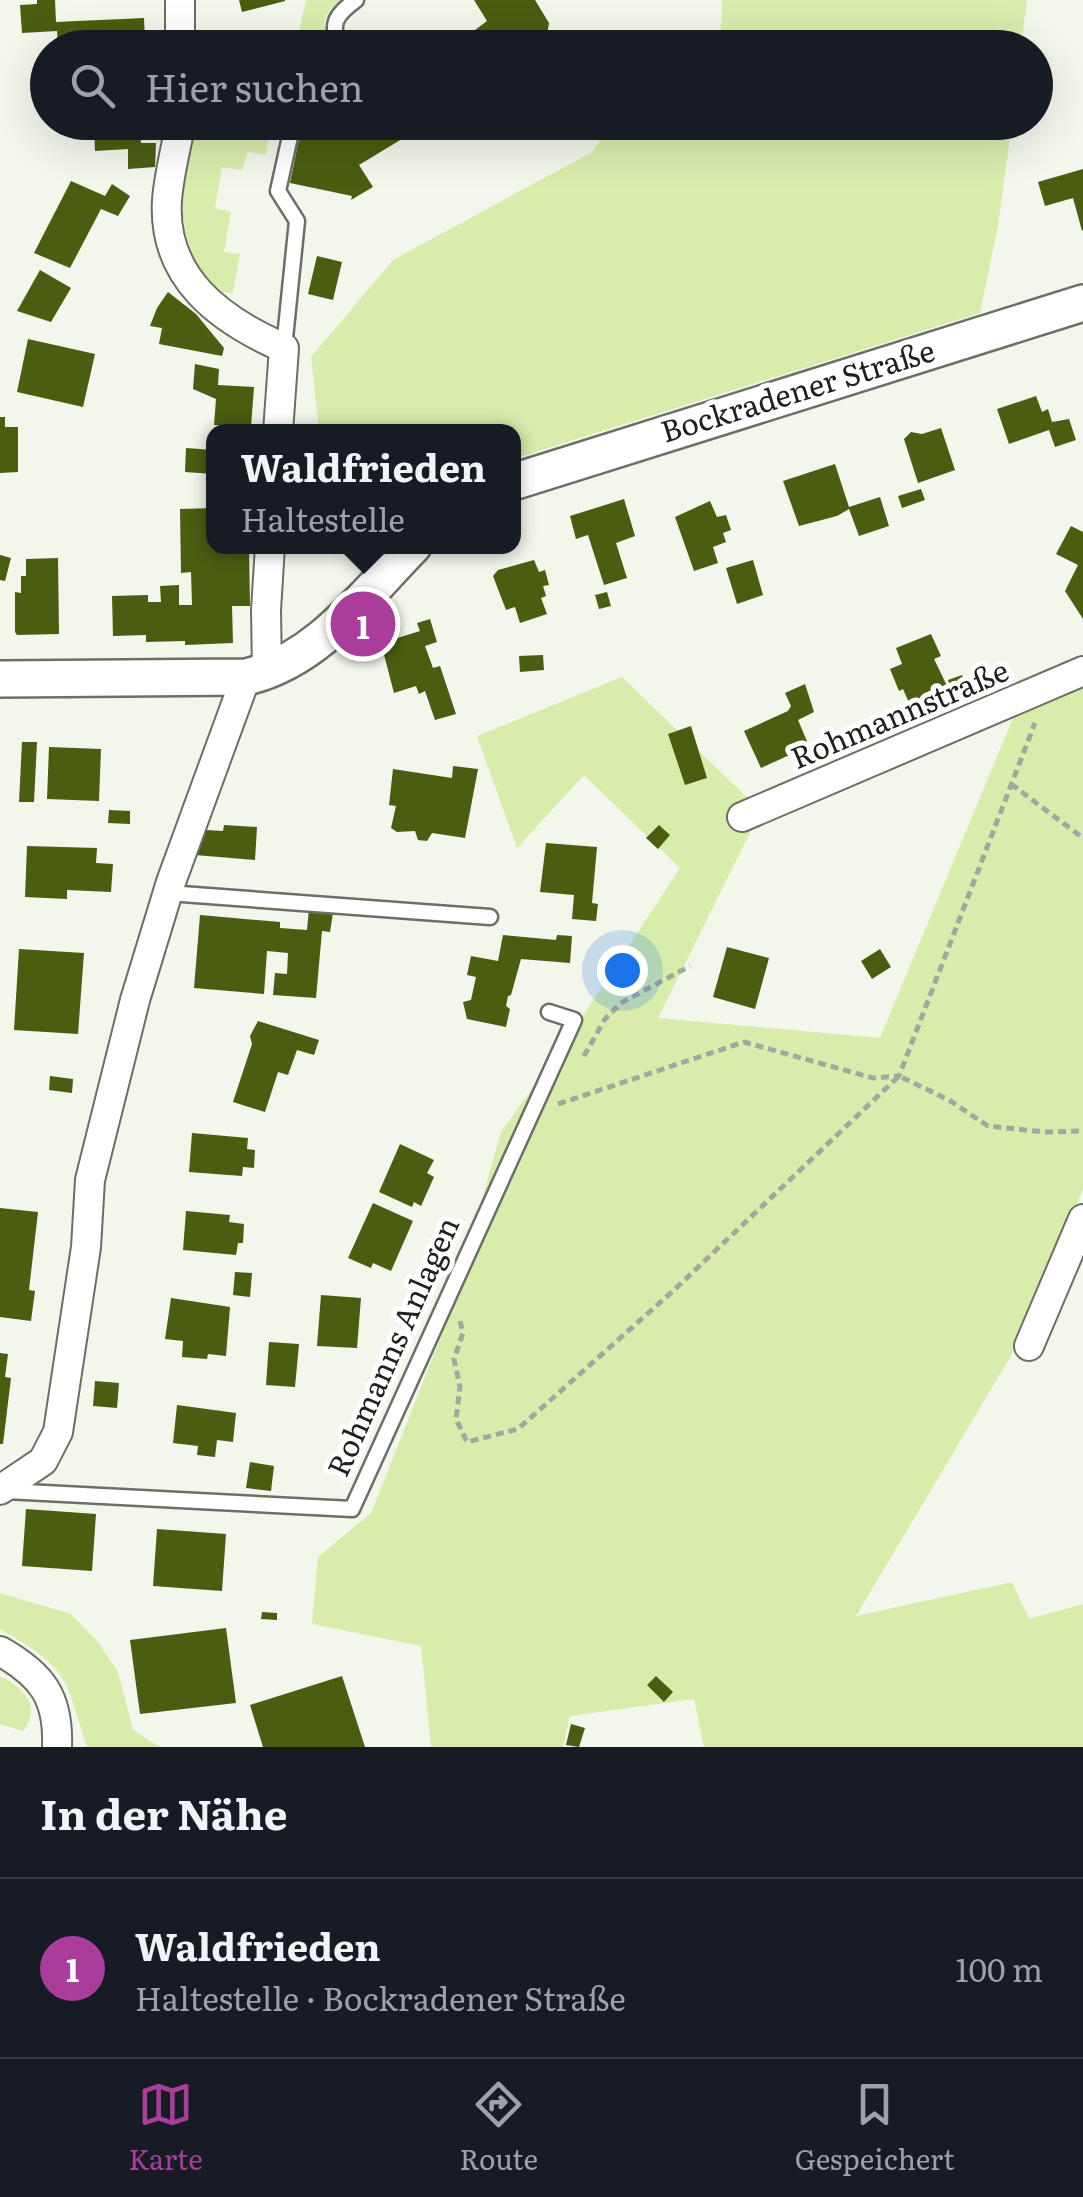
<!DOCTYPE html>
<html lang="de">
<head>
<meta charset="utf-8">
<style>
  body { margin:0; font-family:Literata,serif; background:#20242c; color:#f1f3f6 }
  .you { position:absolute; left:622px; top:970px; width:35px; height:35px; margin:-25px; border:8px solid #fff; border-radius:50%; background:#1a73e8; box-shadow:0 0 0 15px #1a73e833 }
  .badge { display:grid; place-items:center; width:65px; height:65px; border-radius:50%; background:#aa3d9c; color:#fff; font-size:32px; font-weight:700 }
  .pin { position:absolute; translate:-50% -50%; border:5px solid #fff; box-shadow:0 2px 10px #0006 }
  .popup { position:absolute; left:206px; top:424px; width:315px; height:130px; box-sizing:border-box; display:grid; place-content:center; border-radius:20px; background:#171b24; filter:drop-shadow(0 2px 8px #0005); font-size:32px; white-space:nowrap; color:#9ea1a6 }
  .popup b { font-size:38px; color:#f1f3f6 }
  .popup::after { content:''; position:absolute; left:50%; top:100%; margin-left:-20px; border:20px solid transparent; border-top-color:#171b24 }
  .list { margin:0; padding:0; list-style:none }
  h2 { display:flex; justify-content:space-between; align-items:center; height:130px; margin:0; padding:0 40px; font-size:42px }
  h2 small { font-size:32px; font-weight:400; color:#9ea1a6 }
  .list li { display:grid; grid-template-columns:65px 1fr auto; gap:30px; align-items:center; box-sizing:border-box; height:180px; padding:0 40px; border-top:2px solid #363941 }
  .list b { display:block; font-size:38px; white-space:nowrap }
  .list p { margin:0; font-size:32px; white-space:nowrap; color:#9ea1a6 }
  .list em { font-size:32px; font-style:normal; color:#9ea1a6 }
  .icon { flex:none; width:55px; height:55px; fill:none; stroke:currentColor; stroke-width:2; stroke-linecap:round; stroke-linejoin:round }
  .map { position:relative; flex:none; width:1083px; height:1747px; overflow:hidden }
  .search { position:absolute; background:#171b24; box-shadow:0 10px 40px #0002; left:30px; right:30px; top:30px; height:110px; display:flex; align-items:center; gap:25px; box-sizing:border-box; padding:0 35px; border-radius:55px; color:#9ea1a6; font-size:38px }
  .sheet { height:310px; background:#171b24 }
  nav { display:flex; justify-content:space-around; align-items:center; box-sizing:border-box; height:140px; border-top:2px solid #363941; background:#171b24; font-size:28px; color:#9ea1a6 }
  nav a { display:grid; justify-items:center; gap:5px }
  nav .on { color:#aa3d9c }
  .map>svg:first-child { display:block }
  .green { fill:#d8edac }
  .building { fill:#4a5d11 }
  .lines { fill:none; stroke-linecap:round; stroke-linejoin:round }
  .service-casing { stroke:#6c6f66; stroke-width:19 }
  .minor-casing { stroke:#6c6f66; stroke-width:32 }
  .tertiary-casing { stroke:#6c6f66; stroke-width:40 }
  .path { stroke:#a4a79e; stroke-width:5; stroke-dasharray:8 5; stroke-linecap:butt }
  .service { stroke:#fff; stroke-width:14 }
  .minor { stroke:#fff; stroke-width:28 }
  .tertiary { stroke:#fff; stroke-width:35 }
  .labels { text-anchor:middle; stroke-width:10; stroke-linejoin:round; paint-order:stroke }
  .street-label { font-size:30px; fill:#1e201c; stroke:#fff }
</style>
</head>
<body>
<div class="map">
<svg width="1083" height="1747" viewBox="0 0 1083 1747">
  <rect width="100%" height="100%" fill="#f2f6eb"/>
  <path class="green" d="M306,0H341C322,12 321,28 332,47H295Z
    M722,0H1027L1021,47L720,48Z
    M194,123H286L269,135L266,155L248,152L242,170L222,167L215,208L231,212L224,252L240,254L233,293L217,292C171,239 180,186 194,123Z
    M611,123H1012L998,226L980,313L513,459V432L319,431L311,357L393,260L592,152Z
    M622,677L761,811L658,1018L880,1038L1013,718L1083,686V1189L1015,1349L856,1616L1012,1582L1029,1619L1083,1604V1747H704L694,1699L570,1716L563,1747H431L421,1646L312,1624L318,1557L371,1513L448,1319L501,1132L565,1043L680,868L584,775L517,848L477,736Z
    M0,1593L71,1614L98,1642L118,1672L133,1730L160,1747H87C64,1674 69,1669 0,1629Z
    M0,1676C23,1688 43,1705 23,1731L0,1724Z"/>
  <path class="building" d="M37,0H55L56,22L144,18L145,40L58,44L57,31L22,33L20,5L37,4Z
    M239,0H285V1L242,12Z
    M474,0H535L549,23L547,35L526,48H451L487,21Z
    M88,122H140L141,143H156L155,167L128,169V149L95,151L94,128H88Z
    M327,122H430L359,165L373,187L351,200L352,196L290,183L299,139Z
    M1083,169V230L1082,231L1073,198L1045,206L1038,182Z
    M71,181L105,196L112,184L130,196L118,216L101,209L70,268L34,253Z
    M317,256L342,262L333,300L308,294Z
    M40,270L71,288L51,322L17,311Z
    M168,292L196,314L224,348L222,356L159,344L162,328L150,326L157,308Z
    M28,339L95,354L83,407L17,392Z
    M195,364L219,369L218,385L254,387L251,427L214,425L216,399L193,389Z
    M1036,396L1042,412L1048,409L1052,422L1069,419L1076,440L1055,447L1049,430L1009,444L997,409Z
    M0,417H5V427H18V472L0,473Z
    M941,428L955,470L918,483L904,439L911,432L922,434Z
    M186,448L213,450V474L185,472Z
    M835,464L849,507L880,497L889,526L859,536L849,509L837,516L799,526L783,481Z
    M921,489L925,500L902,508L898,496Z
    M624,499L635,536L616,543L627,578L604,585L588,535L576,539L570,516Z
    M710,501L717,517L726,515L731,530L723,533L726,542L713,547L718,563L694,571L675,517Z
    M213,508V546L249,547L250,606H232L233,643L185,645V641L146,642V635L113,636L112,596L148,595V602H161L160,586L179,585V605H192L191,572L181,573L180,509Z
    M1071,526L1083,532V619L1065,591L1078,565L1056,554Z
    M0,555L11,558L5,581L0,580Z
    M58,558L59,634L17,635L15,632V592L21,593V576H26V559Z
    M534,560L539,572L545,570L549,585L543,586L546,596L541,598L547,614L520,623L515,607L506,610L493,576L498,570Z
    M753,560L763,595L737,604L726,568Z
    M607,592L611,606L599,609L595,595Z
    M430,619L437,642L425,646L433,668L440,666L456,714L435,720L425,691L419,694L416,686L394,693L381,643L420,631L417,623Z
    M931,634L941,656L934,659L949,690L910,705L903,689L899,691L890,669L902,664L896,648Z
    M543,655L544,670L520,672L519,656Z
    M962,675L971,697L957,703L948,680Z
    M805,684L814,712L798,720L809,746L761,768L744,731L788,711L791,706L785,693Z
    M691,726L707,778L685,785L668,734Z
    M22,742H37L34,802H19Z
    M49,747L101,749L99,801L47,799Z
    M453,766L478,769L465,838L432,833L427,841L418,840L415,831L397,832L391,828L396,806L389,805L393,769L452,778Z
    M109,810L130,811V824L108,823Z
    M224,825L257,827L255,860L195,855L206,830L223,831Z
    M659,825L670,835L658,849L646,838Z
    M546,843L597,847L592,903L598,904L596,921L572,919L574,895L540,892Z
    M27,846L97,848L96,863L113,864L111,892L67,890V899L25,897Z
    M309,909L333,913L330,932L322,931L316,998L273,995L275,973L287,974L288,953L267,951L264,994L194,988L200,915L280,922V928L307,930Z
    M503,935L556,940L557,935L572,936L570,963L521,959L511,995L508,996L506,1006L510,1009L506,1027L467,1019L463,1002L471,1000L476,977L467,975L471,956L498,961Z
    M727,947L769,958L755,1009L713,997Z
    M19,949L84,953L78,1034L14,1030Z
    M880,949L891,967L872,979L861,961Z
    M258,1021L319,1040L314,1055L297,1050L288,1075L278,1072L265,1112L233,1102L252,1044L250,1036Z
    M50,1076L73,1079L72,1093L49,1090Z
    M192,1133L248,1138L247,1149L255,1150L254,1168L243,1167L242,1176L189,1172Z
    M400,1144L434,1160L427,1173L434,1177L421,1206L414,1202L412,1207L379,1192Z
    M373,1203L413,1221L391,1271L373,1263L371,1268L348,1258Z
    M0,1208L38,1212L29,1290L35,1291L31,1321L0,1317Z
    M186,1211L230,1215L229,1222L244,1224L243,1243H238L236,1255L183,1250Z
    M235,1272L252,1273L250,1297L233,1295Z
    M321,1295L361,1298L357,1348L317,1346Z
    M171,1298L230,1307L226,1356L208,1354L207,1359L182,1357L183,1341L165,1339Z
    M269,1342L299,1344L295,1387L266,1385Z
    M0,1353L8,1354L5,1377L11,1378L3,1444H0Z
    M95,1381L119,1383L117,1408L93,1406Z
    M177,1405L236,1413L233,1442L217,1440L215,1457L197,1455L198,1446L173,1443Z
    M250,1462L274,1466L271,1491L246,1488Z
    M26,1509L96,1514L92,1571L22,1566Z
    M157,1529L226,1534L222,1591L153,1586Z
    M262,1612L277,1613V1620L261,1619Z
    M226,1628L236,1703L140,1714L130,1640Z
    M342,1676L365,1747H263L250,1705Z
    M656,1676L673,1692L664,1702L647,1685Z
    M571,1724L585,1728L579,1747L566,1745Z"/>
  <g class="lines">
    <g class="service-casing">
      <path id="service" d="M340,48C329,23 336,15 356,0
        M284,348L297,221L278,191L291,132L305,122
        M168,893L490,917
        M6,1491L352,1509L574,1020L549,1012"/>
    </g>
    <g class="minor-casing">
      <path id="minor" d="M180,48V0
        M181,122C176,148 169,174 167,200C162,278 220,320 284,348L278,432
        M267,672L266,610L270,546
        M742,817L1083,671
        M1029,1346L1083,1219
        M0,1490L43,1461L58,1432L86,1247L90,1180L135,1000L171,882L246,677
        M0,1651C42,1675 59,1697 57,1747"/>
    </g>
    <g class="tertiary-casing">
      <path id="tertiary" d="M513,482L1083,303
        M0,679L246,677C317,661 364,596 413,546"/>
    </g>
    <path class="path" d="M207,39L228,37L230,48
      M1011,784L1083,838
      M584,1056L605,1019L621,1003L690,966
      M558,1104L744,1042L873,1078L899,1076L1035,723
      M460,1321L463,1333L454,1359L460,1387L456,1419L467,1442L518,1429L673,1291L899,1076L949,1100L988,1126L1044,1132L1083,1131"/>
    <use href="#service" class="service"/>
    <use href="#minor" class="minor"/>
    <use href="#tertiary" class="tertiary"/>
  </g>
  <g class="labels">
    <g class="street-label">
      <text transform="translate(798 392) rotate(-17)" y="10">Bockradener Straße</text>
      <text transform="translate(900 715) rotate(-23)" y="10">Rohmannstraße</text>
      <text transform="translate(394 1347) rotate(-66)" y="10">Rohmanns Anlagen</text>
    </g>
  </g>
</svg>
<div class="you"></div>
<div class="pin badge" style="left:363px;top:624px">1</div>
<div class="popup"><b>Waldfrieden</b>Haltestelle</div>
<div class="search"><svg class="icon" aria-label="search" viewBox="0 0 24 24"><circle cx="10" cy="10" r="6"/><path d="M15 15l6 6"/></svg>Hier suchen</div>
</div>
<section class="sheet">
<h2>In der Nähe<small></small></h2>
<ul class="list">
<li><span class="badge">1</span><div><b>Waldfrieden</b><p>Haltestelle · Bockradener Straße</p></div><em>100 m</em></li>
</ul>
</section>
<nav>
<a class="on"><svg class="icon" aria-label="map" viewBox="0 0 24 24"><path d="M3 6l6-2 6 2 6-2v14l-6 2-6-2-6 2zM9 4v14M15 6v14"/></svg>Karte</a>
<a><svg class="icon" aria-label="directions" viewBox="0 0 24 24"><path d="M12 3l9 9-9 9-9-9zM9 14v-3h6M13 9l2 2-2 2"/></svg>Route</a>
<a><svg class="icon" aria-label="saved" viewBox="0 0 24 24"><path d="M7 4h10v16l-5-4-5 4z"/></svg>Gespeichert</a>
</nav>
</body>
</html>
